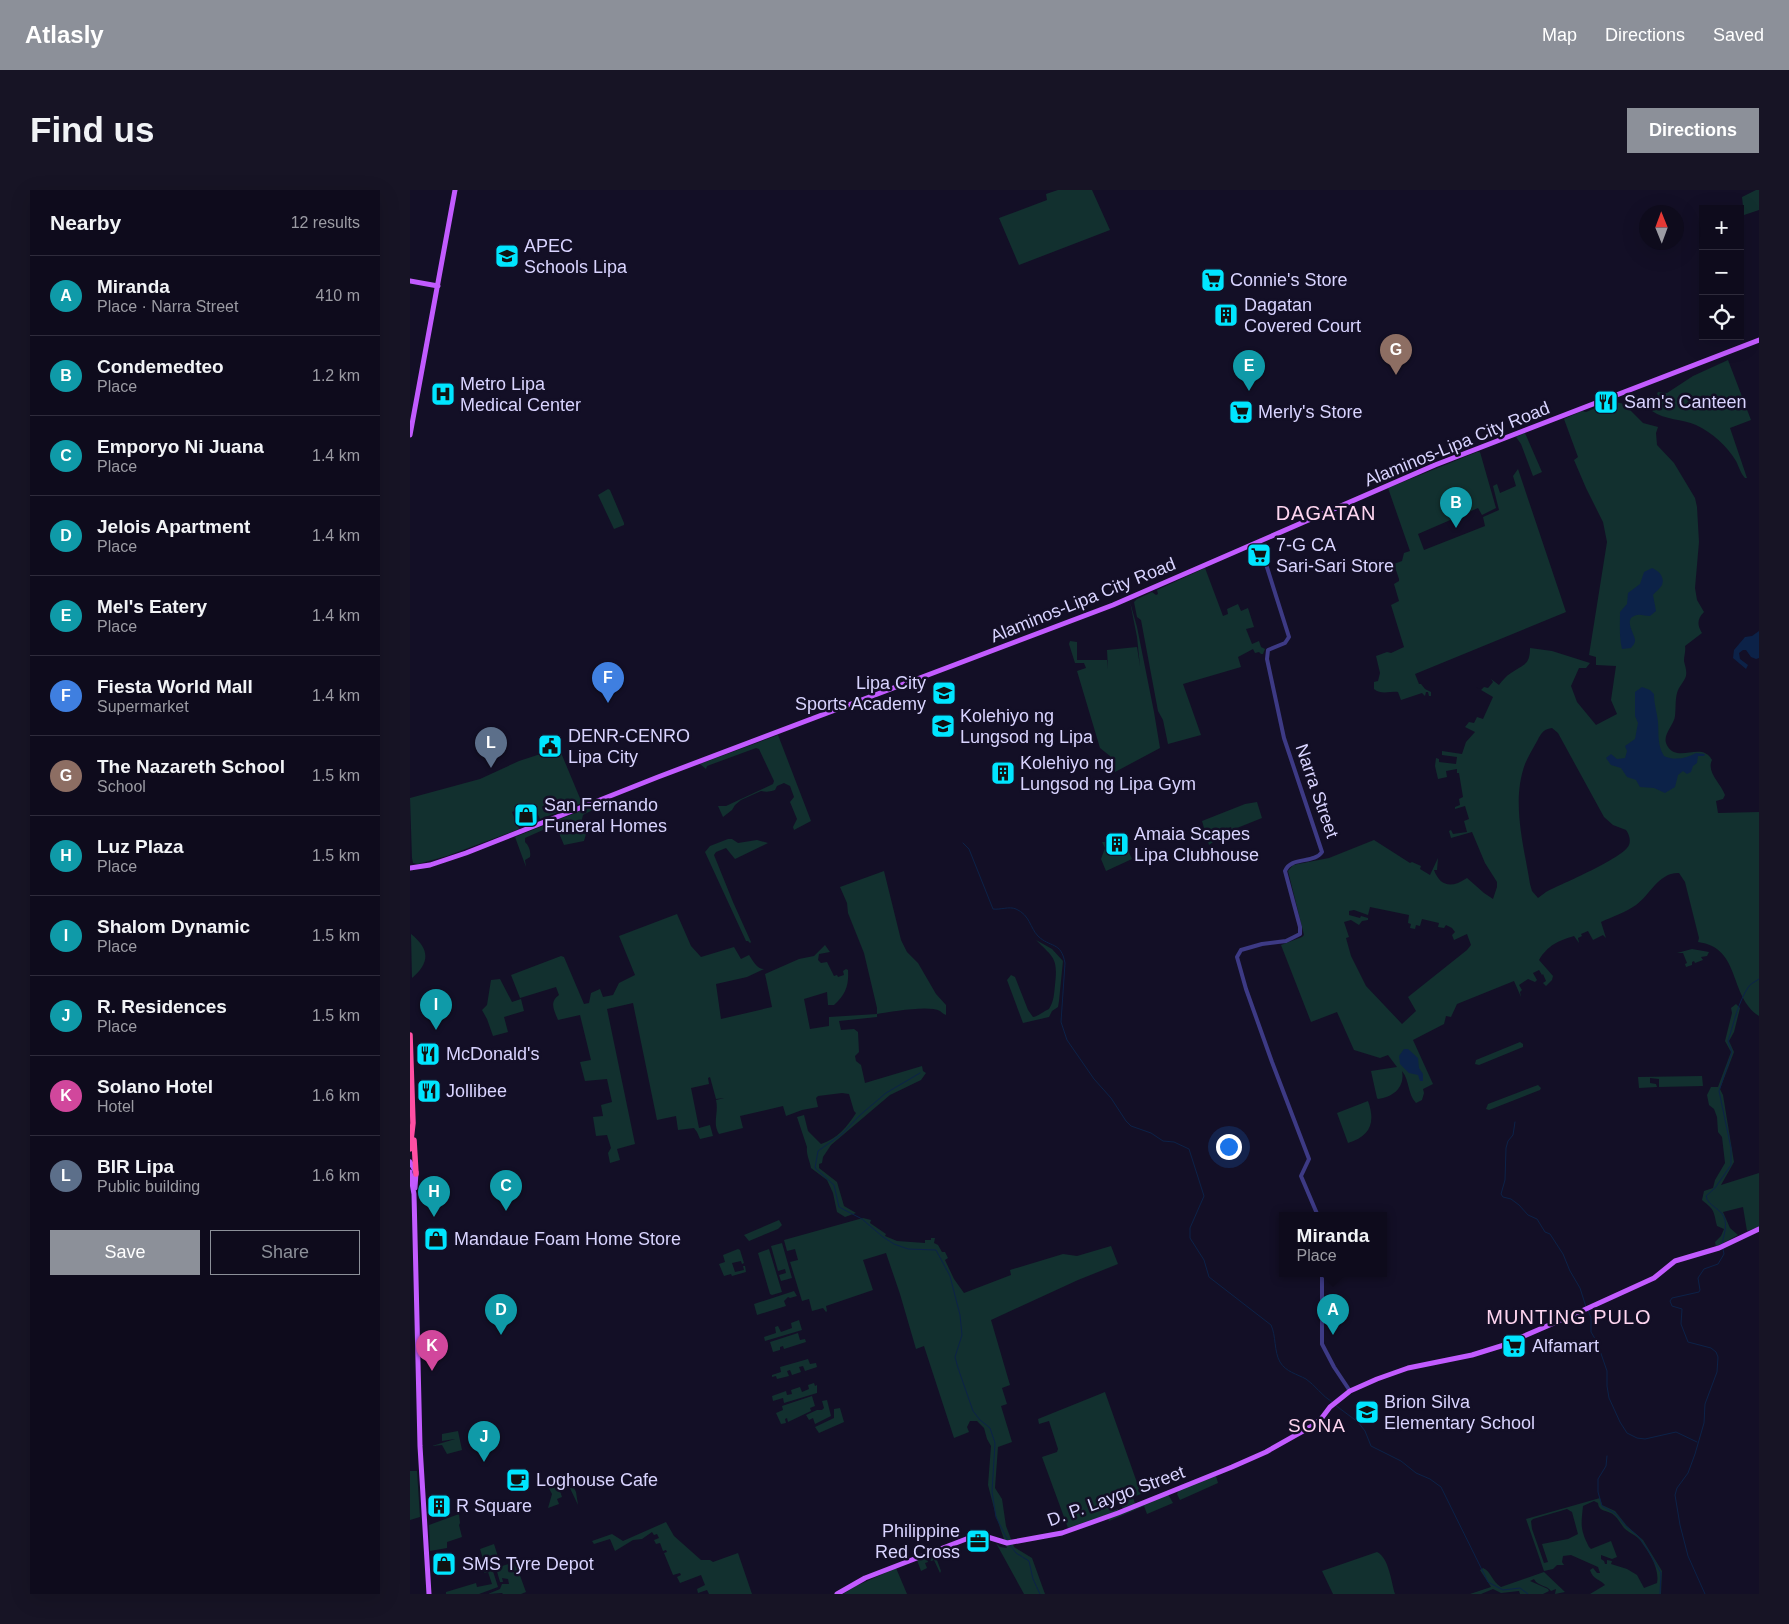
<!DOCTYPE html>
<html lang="en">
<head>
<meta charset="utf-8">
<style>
  body { margin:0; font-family:Arial,sans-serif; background:#171425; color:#f1f3f6 }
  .controls { position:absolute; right:15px; top:15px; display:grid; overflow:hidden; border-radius:0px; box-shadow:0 5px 20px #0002 }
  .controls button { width:45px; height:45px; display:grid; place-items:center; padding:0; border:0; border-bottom:1px solid #2e2b3b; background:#0e0b1c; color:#f1f3f6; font:25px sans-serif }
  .compass { position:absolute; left:1229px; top:15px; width:45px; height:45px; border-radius:50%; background:#0e0b1c; box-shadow:0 5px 20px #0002; rotate:359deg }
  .you { position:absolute; left:818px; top:956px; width:18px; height:18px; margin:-12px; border:4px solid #fff; border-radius:50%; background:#1a73e8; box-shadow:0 0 0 8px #1a73e833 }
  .badge { display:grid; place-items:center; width:32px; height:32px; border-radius:50%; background:#8c9099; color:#fff; font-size:16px; font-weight:700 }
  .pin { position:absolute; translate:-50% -41px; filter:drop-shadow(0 1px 2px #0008) }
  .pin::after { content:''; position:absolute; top:26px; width:18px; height:15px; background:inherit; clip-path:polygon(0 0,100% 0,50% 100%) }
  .popup { position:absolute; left:869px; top:1022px; width:108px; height:65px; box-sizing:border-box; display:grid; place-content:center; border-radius:0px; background:#0e0b1c; filter:drop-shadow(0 1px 4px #0005); font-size:16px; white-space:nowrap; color:#9b9ba3 }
  .popup b { font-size:19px; color:#f1f3f6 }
  .popup::after { content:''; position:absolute; left:50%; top:100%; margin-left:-10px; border:10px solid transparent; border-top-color:#0e0b1c }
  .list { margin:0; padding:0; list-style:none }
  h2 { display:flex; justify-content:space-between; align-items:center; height:65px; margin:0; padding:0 20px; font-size:21px }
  h2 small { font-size:16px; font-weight:400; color:#9b9ba3 }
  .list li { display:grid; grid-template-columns:32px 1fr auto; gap:15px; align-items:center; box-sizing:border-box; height:80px; padding:0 20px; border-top:1px solid #2e2b3b }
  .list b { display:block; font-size:19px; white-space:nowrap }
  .list p { margin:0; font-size:16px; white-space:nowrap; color:#9b9ba3 }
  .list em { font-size:16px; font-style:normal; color:#9b9ba3 }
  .actions { display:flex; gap:10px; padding:15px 20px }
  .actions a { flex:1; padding:11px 0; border:1px solid #8c9099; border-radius:0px; text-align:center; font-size:18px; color:#8c9099 }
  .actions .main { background:#8c9099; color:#fff }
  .icon { flex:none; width:28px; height:28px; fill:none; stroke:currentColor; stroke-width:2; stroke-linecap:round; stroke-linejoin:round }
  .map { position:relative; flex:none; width:1349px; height:1404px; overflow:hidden; border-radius:0px }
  header { display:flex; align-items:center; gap:30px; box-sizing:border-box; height:70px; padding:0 25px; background:#8c9099; color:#fff }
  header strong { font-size:24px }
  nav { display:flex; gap:28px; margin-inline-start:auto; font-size:18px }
  .intro { display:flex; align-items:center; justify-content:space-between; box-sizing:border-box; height:120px; padding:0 30px }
  h1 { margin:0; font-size:35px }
  .button { padding:12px 22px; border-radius:0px; background:#8c9099; color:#fff; font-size:18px; font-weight:700 }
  main { display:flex; gap:30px; padding:0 30px }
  aside { flex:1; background:#0e0b1c; border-radius:0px; box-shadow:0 5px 20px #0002 }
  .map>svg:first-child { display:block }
  .green { fill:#12302f; fill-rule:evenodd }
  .water { fill:#0c2248 }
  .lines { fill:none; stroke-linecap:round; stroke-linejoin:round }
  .stream { stroke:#0c2248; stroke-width:1 }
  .minor { stroke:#3d3a85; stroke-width:4 }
  .major { stroke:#c25bff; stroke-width:5 }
  .highway { stroke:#ff4fa3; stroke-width:5.5 }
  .labels { text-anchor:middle; stroke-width:5; stroke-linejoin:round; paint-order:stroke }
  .poi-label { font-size:18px; fill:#d9d4ff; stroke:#130f26; text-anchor:start }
  .street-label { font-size:18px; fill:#d9d4ff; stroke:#130f26 }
  .neighbourhood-label { font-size:19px; letter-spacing:1px; fill:#ffd6f0; stroke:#130f26 }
  .quarter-label { font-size:20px; letter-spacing:1px; fill:#ffd6f0; stroke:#130f26 }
</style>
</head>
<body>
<header>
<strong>Atlasly</strong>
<nav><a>Map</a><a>Directions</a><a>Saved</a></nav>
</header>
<div class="intro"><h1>Find us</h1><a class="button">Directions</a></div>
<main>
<aside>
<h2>Nearby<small>12 results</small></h2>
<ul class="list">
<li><span class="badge" style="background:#0f9aa8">A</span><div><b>Miranda</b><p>Place · Narra Street</p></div><em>410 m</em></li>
<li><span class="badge" style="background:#0f9aa8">B</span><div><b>Condemedteo</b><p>Place</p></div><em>1.2 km</em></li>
<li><span class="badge" style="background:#0f9aa8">C</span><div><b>Emporyo Ni Juana</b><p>Place</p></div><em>1.4 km</em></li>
<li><span class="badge" style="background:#0f9aa8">D</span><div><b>Jelois Apartment</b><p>Place</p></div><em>1.4 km</em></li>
<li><span class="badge" style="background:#0f9aa8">E</span><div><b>Mel's Eatery</b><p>Place</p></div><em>1.4 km</em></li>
<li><span class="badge" style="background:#3f7fe0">F</span><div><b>Fiesta World Mall</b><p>Supermarket</p></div><em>1.4 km</em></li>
<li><span class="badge" style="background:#8d6e63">G</span><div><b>The Nazareth School</b><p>School</p></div><em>1.5 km</em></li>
<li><span class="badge" style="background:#0f9aa8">H</span><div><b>Luz Plaza</b><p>Place</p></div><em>1.5 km</em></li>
<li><span class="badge" style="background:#0f9aa8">I</span><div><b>Shalom Dynamic</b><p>Place</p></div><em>1.5 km</em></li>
<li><span class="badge" style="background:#0f9aa8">J</span><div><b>R. Residences</b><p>Place</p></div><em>1.5 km</em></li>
<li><span class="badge" style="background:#d1479c">K</span><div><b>Solano Hotel</b><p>Hotel</p></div><em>1.6 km</em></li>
<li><span class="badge" style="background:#5c6f8a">L</span><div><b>BIR Lipa</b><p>Public building</p></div><em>1.6 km</em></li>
</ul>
<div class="actions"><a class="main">Save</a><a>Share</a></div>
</aside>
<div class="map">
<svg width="1349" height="1404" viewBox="0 0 1349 1404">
  <rect width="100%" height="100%" fill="#130f26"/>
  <path class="green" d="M648,0H682L700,40L609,75L589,28L637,10L636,4Z
    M1346,0H1349V20L1334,25L1332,7Z
    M1318,170L1341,230L1320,238L1337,288H1335C1331,284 1329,277 1326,271C1317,256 1303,243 1286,235C1272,229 1255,230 1242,221L1247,218L1251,208L1247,204L1248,202L1257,203L1283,186Z
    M1202,211L1214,214L1233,233L1248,237L1246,243L1247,255L1264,273L1285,308L1287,317L1289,352L1285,398L1287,410L1294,422C1287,429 1287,435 1292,443L1275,456C1276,461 1274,465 1274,471C1275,476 1277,480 1276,486C1274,492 1269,496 1267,503C1265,511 1266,518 1265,526C1264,536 1250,546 1258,557C1269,573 1292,551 1302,570C1296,582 1311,594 1315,605L1313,609L1306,611L1308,623L1349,622V826C1318,806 1332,758 1288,752L1289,748L1275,692L1269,683C1249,682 1240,705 1226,715C1216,722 1202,727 1191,732L1196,748L1193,745L1183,750L1178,741L1171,744L1172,746L1168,748L1169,753L1164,746C1148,751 1138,755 1129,770L1143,786L1142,790L1136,796L1133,793L1136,791L1133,784L1132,785L1129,780L1123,783L1127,790L1125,792L1118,789L1109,795L1112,800L1110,802L1111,807L1104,791L1047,814L1041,827L1036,826L1034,834L1003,850L1023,894L1013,899L1014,903L1012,910L1006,913C997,903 1000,891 992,881C995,897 984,907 968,909L967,908L961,881L987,877L978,865L970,868L944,860L927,822L901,832L871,755L892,747L894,745L878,681L883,675L919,668L964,650L1000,673L1002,672L1011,676L1010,679L1020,685L1028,668L1027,680H1024C1030,696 1041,699 1057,688L1074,703L1083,709L1087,697V692L1075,673L1062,642L1041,648L1039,641L1041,640L1043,644L1057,642L1054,631L1059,629L1055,616L1045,619V617L1050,615L1049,609L1053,607L1049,583H1047V579L1036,581L1037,587L1028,589L1025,576L1026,568L1029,569V572L1046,574L1047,567L1032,565V561L1052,564L1056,552L1065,542L1055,537L1059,532L1064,533L1067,527L1073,529L1083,507L1066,497L1071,500L1074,497L1078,498L1083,492L1081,489L1089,495C1092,491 1096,486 1101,483C1113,474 1120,476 1120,458L1142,461L1180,473L1176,478H1169L1161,496L1167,512L1186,535L1207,524L1201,510L1206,476L1186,475V467L1179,465L1197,352L1193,332L1176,298L1164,270L1168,267L1154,229L1172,221L1176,222ZM1142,538L1148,543L1194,627L1203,635L1216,640C1219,644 1221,650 1219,655C1214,668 1151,694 1136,702L1128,708L1122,701L1120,694C1114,656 1101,612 1115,574C1118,567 1122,560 1126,553C1130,546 1132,539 1142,538ZM960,717L999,725L998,733L1001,734L1000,738L1005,739L1006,735L1010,736L1012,729L1029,733L1028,737L1034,738L1036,735L1042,738L1045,742L1042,745L1044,750L1057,744L1061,755L1057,760L998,807L1006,821L992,834L956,796L941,766L936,748L939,747L934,732L941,730L949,735L952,731L958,730V728L951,726L950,728L939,725V721L944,720L958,725Z
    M1115,243L1132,282L1123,286L1111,254L1106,247Z
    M1067,262H1070L1086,318L1072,325L1068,318L1008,344L1014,360L1075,336L1073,327L1089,320L1083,296L1087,294L1090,303L1106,296L1103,286L1108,279L1156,422L1005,484L1009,494H1011L1015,499L1021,502V506H1019L1018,502H1016L1015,506L1012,503L991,510L988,502C980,501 971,505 964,499V492L968,491L970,483L966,466L977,462L981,463L994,457L981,415L989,411L984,394L989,391V389L984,374L992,371L994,363L1000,361L978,298Z
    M198,299L200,300L214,333V335L204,339L188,305Z
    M795,378L813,426L818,424L817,419L828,414L831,421L838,418L844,437L836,439L842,454L849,451L851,457L855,459L853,464H851L849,462L845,463L843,459L828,467L831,477L773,494L791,545L758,554L753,530L748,521L731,430L727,427L724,412L727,409L742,402L746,405L748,404L747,400Z
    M720,412L727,437L744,522L750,558L705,582L700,566L690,558L667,481L676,478L674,473H665L659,454L660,451L667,452V470H697L698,479L697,460L727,457L730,476L727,447Z
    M368,545L401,631L384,640L383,637L387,629L380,612L384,607L380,596L374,593L367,596L365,600C359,602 356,602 351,601L331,610L325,615L322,620L313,627L308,616H316L363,594L364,591L349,559L346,558L297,576L296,579L290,574Z
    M149,558L172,613L130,629L123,614L102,622L109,639L37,666L8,674L3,673L2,668L0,608L70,589L109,571Z
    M193,612L194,614L173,625L171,633L176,644L174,651L154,655L146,636L144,635L115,648V652C119,656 121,661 120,667L115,670L116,677L105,647Z
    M847,612L852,628L822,640L821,637L804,643L806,650L799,655L792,631L835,614Z
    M710,642L722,669L696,681L691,669L695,658L692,652C701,652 706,651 710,642Z
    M318,649H322L328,653L347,650L358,653L325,669L316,658L306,662L304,665L323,712L341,752L340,753L338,751H336L295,662L300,656Z
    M474,681L491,750L497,762L508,773L526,804L536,815V825C534,824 532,823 530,821C518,815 481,822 467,824V827L429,831L431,840L444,839L448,842L449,862L445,866L446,871L451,875L455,893L512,876L513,881L516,883L511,890L480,905L421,955L413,967L412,973L409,974V978L427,992L434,1016L446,1023L435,1027L427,1022L423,1003L417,990L401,978C400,971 396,965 397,957L387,927L394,925L398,941L411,954C427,949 437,937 446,923L444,921L439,904L432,903L408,906L406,908L408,917L392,920L376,926L373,916L330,926L333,938L309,944C302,933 309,923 306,910L314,908L306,909L300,887L298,888L299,894L281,898L289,938L300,935L303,946L290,949L287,942L284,938L268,940L266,926L247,930L223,813L197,819L225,954L207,959L210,970L200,973L198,963L201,958L197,945L186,946L183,927L193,926L191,915L202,912L197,889L175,891L170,872L181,870L170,825L148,830C144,820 139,812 149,805L146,797L110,808L101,785L151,766L154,767L174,814L179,813L181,803L190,799L193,807L203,805L209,793L225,785L209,746L267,724L281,756L291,767L324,757L331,769L339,765C343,771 347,779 354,779L337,787L306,794L311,829L362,817L355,784L389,769L404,766L415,755L420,762L409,764L408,770L411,773L417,772L424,786L427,785L428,787L434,785L433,781L436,779L438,780C439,795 436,804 424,815H418L417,802L394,809L400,839L419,836V827L467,824V818L454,763L438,723L437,713L430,697Z
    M1,744C20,759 20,773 2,788Z
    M626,750L642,759L653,771L649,811L648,817L642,821L639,827L613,833L597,790L601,785L605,787L618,820L623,827C627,827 634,821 639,819C644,811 644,804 645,795C648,768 644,768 626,750Z
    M1282,759L1299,762L1297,766L1291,767L1293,770L1285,773L1284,771L1282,772V775L1276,777L1275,774L1277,773L1273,763H1267Z
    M90,789L102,812L111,809L114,821L94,827L98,842L83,846L77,829L72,820L77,815L81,790Z
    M1326,814L1330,818L1324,842L1319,851L1324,862L1310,899L1313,905L1324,972L1311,995L1349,983V1037L1337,1041L1333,1017L1313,1022L1320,1038L1328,1045L1306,1057L1305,1052L1311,1046L1314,1039L1307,1036C1303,1019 1305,1021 1292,1010L1294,1001L1303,998L1305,990L1315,973L1312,947L1308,942L1307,927L1304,919L1299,915L1297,905L1301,897H1308L1321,862L1315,851L1322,823L1321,818Z
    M1110,852L1113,854V857L1069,875L1065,874L1066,870Z
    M1292,886L1293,896L1249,897V889L1240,888V893L1246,894L1247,897L1229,898L1228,887Z
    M1128,895L1131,898L1130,900L1079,920L1076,919L1078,914Z
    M958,911C966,933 960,946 938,953L927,923Z
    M453,1028L461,1030L460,1033L476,1044L475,1046L487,1051L515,1053V1050H521V1048H525L524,1053L528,1055L532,1062H535L538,1068L535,1070L544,1089L554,1103L601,1085L600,1080L653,1064L667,1066L701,1056L708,1074L668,1090L581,1130L600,1195L592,1198L597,1214L591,1216L602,1252L588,1257L585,1298L592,1309L596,1336L604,1357L622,1368L635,1404H614L586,1353L590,1357L597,1358L586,1326L578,1295L581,1256L577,1249L574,1238L567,1231H560L557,1237L559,1242L544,1248L514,1156L506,1159L490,1104L476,1063L453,1070L463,1100L416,1116L417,1121L416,1122L413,1118L402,1121L399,1109L392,1111L380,1072L388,1070L385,1059L377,1061L374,1050Z
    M369,1030L372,1035L368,1039L339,1051L334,1045Z
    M372,1053L382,1088L371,1091L369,1085L376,1083L375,1079L368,1081L361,1056Z
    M328,1059L330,1060L334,1073L332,1074L331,1071L322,1073L325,1082L334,1080L333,1076H335L336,1082L322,1086L321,1084L314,1086L309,1074L315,1072L313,1065Z
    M359,1059L372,1102L362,1105L360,1104L348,1063Z
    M384,1101L387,1106L380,1108L378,1107L374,1111L376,1116L347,1125L344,1114Z
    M389,1130L392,1140L355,1151L354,1147L366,1143L365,1137L368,1136L371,1142L382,1138L381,1133Z
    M388,1143L390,1150L395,1149L396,1152L374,1159L373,1156L370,1157V1160L363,1162L360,1152Z
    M398,1169L400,1174L406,1173L407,1177L395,1181L393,1176L389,1177L391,1182L382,1185L380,1180L377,1181L379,1186L367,1189L366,1186L362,1187V1185L371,1182L370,1177Z
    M404,1193L405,1196L407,1195V1203L374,1213L373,1208L363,1211L362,1206L376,1201L377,1205L382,1204L381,1200L390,1197L392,1202L399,1199L398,1195Z
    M695,1202L731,1304L723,1307L725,1314L713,1319L707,1306L688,1314L690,1319L699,1317L702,1321L708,1319V1321L658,1338L632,1267L647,1262L648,1259L639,1231L629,1234L628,1229Z
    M402,1206L405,1216L400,1218L401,1221L378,1232L377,1228L375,1229L376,1233L371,1234L366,1223L373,1220L372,1216Z
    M417,1210L421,1226L405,1234L403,1228L399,1230L396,1225L407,1220H412L414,1218L412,1211Z
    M430,1218L434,1232L409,1243L405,1237L424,1228V1219Z
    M48,1241L52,1260L37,1264L32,1255L22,1256L45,1249L32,1251V1244Z
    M0,1281H7L10,1327L0,1330Z
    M157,1284L166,1302L168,1315L159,1296L150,1301L152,1307L147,1309L149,1314L138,1318L142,1304L135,1291Z
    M806,1286L808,1293L770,1310L767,1304L769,1300Z
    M758,1304L763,1313L737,1324L734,1316L699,1331L698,1329Z
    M1190,1308L1192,1315L1205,1321L1217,1336L1233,1350L1252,1381L1251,1404H1180L1195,1395C1190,1389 1183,1390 1180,1380L1183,1378L1187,1383H1190L1188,1377L1161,1365L1153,1366L1152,1372L1154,1375H1147L1143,1379L1134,1381L1116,1329ZM1184,1311L1188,1313C1189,1323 1198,1319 1205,1326C1208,1329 1211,1334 1214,1338C1219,1343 1226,1345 1230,1350C1238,1361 1250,1378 1247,1393L1234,1398L1227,1385L1217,1379L1201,1374L1202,1371L1197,1370V1374H1195L1194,1371L1191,1369V1365L1202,1369L1207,1367L1201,1351L1181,1359L1179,1357C1170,1339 1171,1335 1173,1316ZM1157,1319L1162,1322L1168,1344L1158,1349L1132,1354L1138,1372L1134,1373L1122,1339L1121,1331L1123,1329Z
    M49,1324L50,1333L49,1335L52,1347L37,1352V1358L20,1361L19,1335Z
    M256,1332L264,1346L291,1370H300L303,1372L328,1363L342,1404H299L297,1400L288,1403L287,1399L295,1395L291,1385L270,1393L267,1387L271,1385L270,1383L263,1385L254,1363L257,1362L256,1360L253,1361L250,1353L246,1354L244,1350L249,1348L247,1344L244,1345L242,1342L232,1349L223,1350L205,1361L200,1349L184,1354L182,1351L202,1344L213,1351Z
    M84,1354L90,1373L83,1375L82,1378L88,1397L69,1404H36V1402L66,1393L67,1397L82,1394L78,1382L75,1383L71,1380H62L61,1377L74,1372L70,1359Z
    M546,1356H549L551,1360L527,1370L531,1381L530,1383L524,1370L521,1371L519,1368L517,1369L518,1372L515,1373L517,1378L511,1381L507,1370Z
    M967,1362C979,1368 981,1391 985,1404H923L912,1381Z
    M105,1372L116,1402L111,1404H93L92,1403L78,1404L90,1399L92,1394H99L98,1389L92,1388L93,1392H90L86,1378Z
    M486,1378L497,1404H433L446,1396Z
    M1073,1378C1081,1381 1082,1392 1091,1397L1134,1382L1155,1402L1145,1404L1146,1399L1141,1401C1137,1395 1127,1396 1124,1389L1120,1391L1138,1399L1139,1401L1133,1404H1110L1109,1401L1091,1403L1083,1399L1071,1404H1060L1081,1397L1070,1380Z"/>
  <path class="water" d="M1242,378C1249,381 1255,387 1252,395C1250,399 1245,402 1243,405L1246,421L1240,426C1235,426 1231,424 1227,425C1212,428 1225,444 1225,450C1225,454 1223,455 1221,458L1212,459C1209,446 1210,435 1210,422L1217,414L1218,403L1230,394L1234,382Z
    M1349,441V468L1346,469L1341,467L1336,460H1333L1329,463L1330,469L1338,475L1336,479L1323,468L1324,460L1335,447L1342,446Z
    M1232,497L1240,500L1244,504C1244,514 1247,522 1248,532C1249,544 1247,555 1254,566C1265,571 1277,568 1286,563L1295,564L1294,566H1288L1287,573L1283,576L1281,582L1277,584L1273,581L1268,585L1265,597L1255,603L1244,598L1230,597L1226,590L1217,587L1211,578L1201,575L1196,568L1201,564L1207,569L1215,568L1217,561L1215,556L1225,549L1228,533L1225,526V502Z
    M994,859H998L1008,868L1009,878L1013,884V891H1010L1008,885L999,883L990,874L989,866Z"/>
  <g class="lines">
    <path class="stream" d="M553,653L559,659L583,719C591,720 599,716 606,719C620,725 620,738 628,746C640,758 651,751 655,773L651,832L657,850L684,889L701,908L716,931L721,936L741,943L753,951L764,952L779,959L794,1006L780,1038V1048L794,1070L799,1087L861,1135C866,1145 864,1162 870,1172C876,1182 887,1184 896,1189C905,1195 912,1206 922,1212
      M510,883L476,903L449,926L432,944L408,961L405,978L424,995L429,1017L452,1029L473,1047L484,1054L498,1059L526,1060L540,1086L550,1125L552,1145L545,1167L548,1178L563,1221L570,1230L580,1238L585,1253L582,1302L586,1327L598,1351
      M1105,932L1103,945L1098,951L1096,958L1095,990L1091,1004L1093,1007L1101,1009L1109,1015L1118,1025L1127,1029L1135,1042L1140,1044L1153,1064L1160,1081L1170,1098L1176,1117
      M1312,1055C1313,1046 1318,1037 1314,1027C1310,1018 1298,1016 1296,1006L1305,998L1321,975V958L1309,901L1322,862L1318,851C1324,833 1328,812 1339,796C1342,793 1346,791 1349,789
      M1178,1120L1181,1128V1142L1187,1152L1197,1181V1196L1199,1208L1210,1232L1217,1243L1227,1248L1235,1249L1266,1242L1287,1252
      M925,1215L948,1232L955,1241L961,1256L991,1271L1006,1283L1020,1289L1031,1297L1078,1392L1093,1400L1110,1398L1118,1404
      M1197,1266L1196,1276L1188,1289V1302L1192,1316L1205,1323L1216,1336L1229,1347L1236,1357L1251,1383L1250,1404
      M600,1355L606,1363L619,1371L623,1389L630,1404
      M1295,1404L1278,1366L1270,1335L1265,1305L1267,1298L1278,1283L1285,1264L1294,1233L1295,1214L1307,1182L1308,1167L1306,1162L1301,1158L1278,1152L1271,1134L1272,1119L1262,1116L1260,1111L1262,1108L1289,1102L1290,1100L1288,1088L1294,1079L1308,1074L1314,1064L1313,1059"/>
    <path class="minor" d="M849,352L879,447L875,453L858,460L857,469L874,548L912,662C904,674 881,666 875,681L890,737V744L876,751L852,754L831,760L827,767L836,799L862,872L899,969L891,986L908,1026
      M912,1084V1154L924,1177L940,1201"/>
    <path class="major" d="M0,91L28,96
      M0,245L45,0
      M0,678L20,675L56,663L248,587L703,415L1025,275L1349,150
      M0,972L6,982L5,998
      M0,982L4,1004L10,1256L19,1404
      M427,1404L455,1388L564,1346L571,1345L597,1353L652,1343L708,1323L822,1277L856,1262L902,1236L911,1229L920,1217L940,1201L967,1189L998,1178L1062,1165L1091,1156L1165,1124L1244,1088L1265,1071L1309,1058L1349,1039"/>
    <path class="highway" d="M0,845L3,933L0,959
      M4,950L6,984"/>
  </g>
  <defs>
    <g id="school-square" transform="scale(1.25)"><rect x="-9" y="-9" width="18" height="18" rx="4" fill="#00e5ff" stroke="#130f26"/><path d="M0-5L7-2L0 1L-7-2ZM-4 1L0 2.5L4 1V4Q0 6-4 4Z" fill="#111"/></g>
    <g id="supermarket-square" transform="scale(1.25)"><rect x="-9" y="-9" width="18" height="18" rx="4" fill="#00e5ff" stroke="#130f26"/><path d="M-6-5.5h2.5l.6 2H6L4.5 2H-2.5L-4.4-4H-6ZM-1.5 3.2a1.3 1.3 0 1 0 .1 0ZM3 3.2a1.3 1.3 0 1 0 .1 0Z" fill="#111"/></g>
    <g id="building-square" transform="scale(1.25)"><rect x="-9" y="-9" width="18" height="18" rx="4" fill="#00e5ff" stroke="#130f26"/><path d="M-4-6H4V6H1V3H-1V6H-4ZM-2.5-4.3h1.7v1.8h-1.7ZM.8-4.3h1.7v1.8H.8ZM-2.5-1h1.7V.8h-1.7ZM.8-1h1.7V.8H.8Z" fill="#111"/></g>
    <g id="hospital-square" transform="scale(1.25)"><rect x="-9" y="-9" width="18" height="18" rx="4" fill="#00e5ff" stroke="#130f26"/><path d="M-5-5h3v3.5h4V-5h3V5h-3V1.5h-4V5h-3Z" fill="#111"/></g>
    <g id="restaurant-square" transform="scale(1.25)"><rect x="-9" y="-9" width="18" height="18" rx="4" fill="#00e5ff" stroke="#130f26"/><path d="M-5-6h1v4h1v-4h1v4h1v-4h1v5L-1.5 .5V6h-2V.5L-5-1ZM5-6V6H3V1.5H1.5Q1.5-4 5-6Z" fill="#111"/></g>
    <g id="university-square" transform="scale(1.25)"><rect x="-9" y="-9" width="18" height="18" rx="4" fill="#00e5ff" stroke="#130f26"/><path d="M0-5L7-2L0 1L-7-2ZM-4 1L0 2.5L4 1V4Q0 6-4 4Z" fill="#111"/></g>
    <g id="civic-square" transform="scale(1.25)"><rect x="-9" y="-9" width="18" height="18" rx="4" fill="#00e5ff" stroke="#130f26"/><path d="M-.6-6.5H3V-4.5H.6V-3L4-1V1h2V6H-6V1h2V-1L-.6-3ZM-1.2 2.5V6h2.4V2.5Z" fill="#111"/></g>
    <g id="shop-square" transform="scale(1.25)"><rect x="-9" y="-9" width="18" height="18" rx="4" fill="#00e5ff" stroke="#130f26"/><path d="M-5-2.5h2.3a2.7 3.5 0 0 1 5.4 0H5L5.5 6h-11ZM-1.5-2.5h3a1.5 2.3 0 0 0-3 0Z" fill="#111"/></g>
    <g id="cafe-square" transform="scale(1.25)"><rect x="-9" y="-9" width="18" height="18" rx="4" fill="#00e5ff" stroke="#130f26"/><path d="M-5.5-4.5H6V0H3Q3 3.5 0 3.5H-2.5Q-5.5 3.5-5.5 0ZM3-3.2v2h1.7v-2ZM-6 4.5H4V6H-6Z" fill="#111"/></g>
    <g id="office-square" transform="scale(1.25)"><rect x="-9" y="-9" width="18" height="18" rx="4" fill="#00e5ff" stroke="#130f26"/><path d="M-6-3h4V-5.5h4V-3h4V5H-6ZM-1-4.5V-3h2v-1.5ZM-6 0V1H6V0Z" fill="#111"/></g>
  </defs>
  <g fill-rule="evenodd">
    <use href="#school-square" x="97" y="66"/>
    <use href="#supermarket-square" x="803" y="90"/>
    <use href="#building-square" x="816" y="125"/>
    <use href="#hospital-square" x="33" y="204"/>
    <use href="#restaurant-square" x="1196" y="212"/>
    <use href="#supermarket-square" x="831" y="222"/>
    <use href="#supermarket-square" x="849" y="365"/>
    <use href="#school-square" x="534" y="503"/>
    <use href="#university-square" x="533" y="536"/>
    <use href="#civic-square" x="140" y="556"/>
    <use href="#building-square" x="593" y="583"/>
    <use href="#shop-square" x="116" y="625"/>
    <use href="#building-square" x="707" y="654"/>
    <use href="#restaurant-square" x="18" y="864"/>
    <use href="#restaurant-square" x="19" y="901"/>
    <use href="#shop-square" x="26" y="1049"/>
    <use href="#supermarket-square" x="1104" y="1156"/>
    <use href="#school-square" x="957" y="1222"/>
    <use href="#cafe-square" x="108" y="1290"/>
    <use href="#building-square" x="29" y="1316"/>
    <use href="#office-square" x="568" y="1351"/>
    <use href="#shop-square" x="34" y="1374"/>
  </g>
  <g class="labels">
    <g class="poi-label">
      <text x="114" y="62">APEC<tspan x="114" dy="21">Schools Lipa</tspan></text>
      <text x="820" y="96">Connie's Store</text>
      <text x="834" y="121">Dagatan<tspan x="834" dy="21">Covered Court</tspan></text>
      <text x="50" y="200">Metro Lipa<tspan x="50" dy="21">Medical Center</tspan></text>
      <text x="1214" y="218">Sam's Canteen</text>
      <text x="848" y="228">Merly's Store</text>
      <text x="866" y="361">7-G CA<tspan x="866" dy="21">Sari-Sari Store</tspan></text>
      <text x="516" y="499" text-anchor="end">Lipa City<tspan x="516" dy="21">Sports Academy</tspan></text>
      <text x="550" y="532">Kolehiyo ng<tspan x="550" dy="21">Lungsod ng Lipa</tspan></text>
      <text x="158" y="552">DENR-CENRO<tspan x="158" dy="21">Lipa City</tspan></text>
      <text x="610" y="579">Kolehiyo ng<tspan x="610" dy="21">Lungsod ng Lipa Gym</tspan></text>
      <text x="134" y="621">San Fernando<tspan x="134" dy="21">Funeral Homes</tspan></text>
      <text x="724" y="650">Amaia Scapes<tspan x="724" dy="21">Lipa Clubhouse</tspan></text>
      <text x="36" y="870">McDonald's</text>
      <text x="36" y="907">Jollibee</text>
      <text x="44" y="1055">Mandaue Foam Home Store</text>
      <text x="1122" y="1162">Alfamart</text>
      <text x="974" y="1218">Brion Silva<tspan x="974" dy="21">Elementary School</tspan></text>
      <text x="126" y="1296">Loghouse Cafe</text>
      <text x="46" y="1322">R Square</text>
      <text x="550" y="1347" text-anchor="end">Philippine<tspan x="550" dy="21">Red Cross</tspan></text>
      <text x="52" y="1380">SMS Tyre Depot</text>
    </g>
    <g class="street-label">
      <text transform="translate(1047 254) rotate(-22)" y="6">Alaminos-Lipa City Road</text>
      <text transform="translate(673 410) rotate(-22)" y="6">Alaminos-Lipa City Road</text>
      <text transform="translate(907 601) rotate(71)" y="6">Narra Street</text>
      <text transform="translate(706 1306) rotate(-20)" y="6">D. P. Laygo Street</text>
    </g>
    <g class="neighbourhood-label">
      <text x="907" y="1242">SONA</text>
    </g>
    <g class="quarter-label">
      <text x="916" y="330">DAGATAN</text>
      <text x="1159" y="1134">MUNTING PULO</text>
    </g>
  </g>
</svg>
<div class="controls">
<button>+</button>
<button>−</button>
<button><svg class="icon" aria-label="locate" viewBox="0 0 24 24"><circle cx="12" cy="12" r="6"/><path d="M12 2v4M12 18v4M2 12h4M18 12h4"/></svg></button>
</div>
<svg class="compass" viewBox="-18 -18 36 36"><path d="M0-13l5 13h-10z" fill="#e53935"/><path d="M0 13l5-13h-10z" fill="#9b9ba3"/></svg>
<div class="you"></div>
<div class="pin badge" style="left:923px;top:1145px;background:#0f9aa8">A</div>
<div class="popup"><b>Miranda</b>Place</div>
<div class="pin badge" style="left:1046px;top:338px;background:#0f9aa8">B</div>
<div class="pin badge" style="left:96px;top:1021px;background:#0f9aa8">C</div>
<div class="pin badge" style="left:91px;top:1145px;background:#0f9aa8">D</div>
<div class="pin badge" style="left:839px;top:201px;background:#0f9aa8">E</div>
<div class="pin badge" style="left:198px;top:513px;background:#3f7fe0">F</div>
<div class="pin badge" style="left:986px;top:185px;background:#8d6e63">G</div>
<div class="pin badge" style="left:24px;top:1027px;background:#0f9aa8">H</div>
<div class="pin badge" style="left:26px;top:840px;background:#0f9aa8">I</div>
<div class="pin badge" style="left:74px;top:1272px;background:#0f9aa8">J</div>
<div class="pin badge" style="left:22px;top:1181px;background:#d1479c">K</div>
<div class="pin badge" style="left:81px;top:578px;background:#5c6f8a">L</div>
</div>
</main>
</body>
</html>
